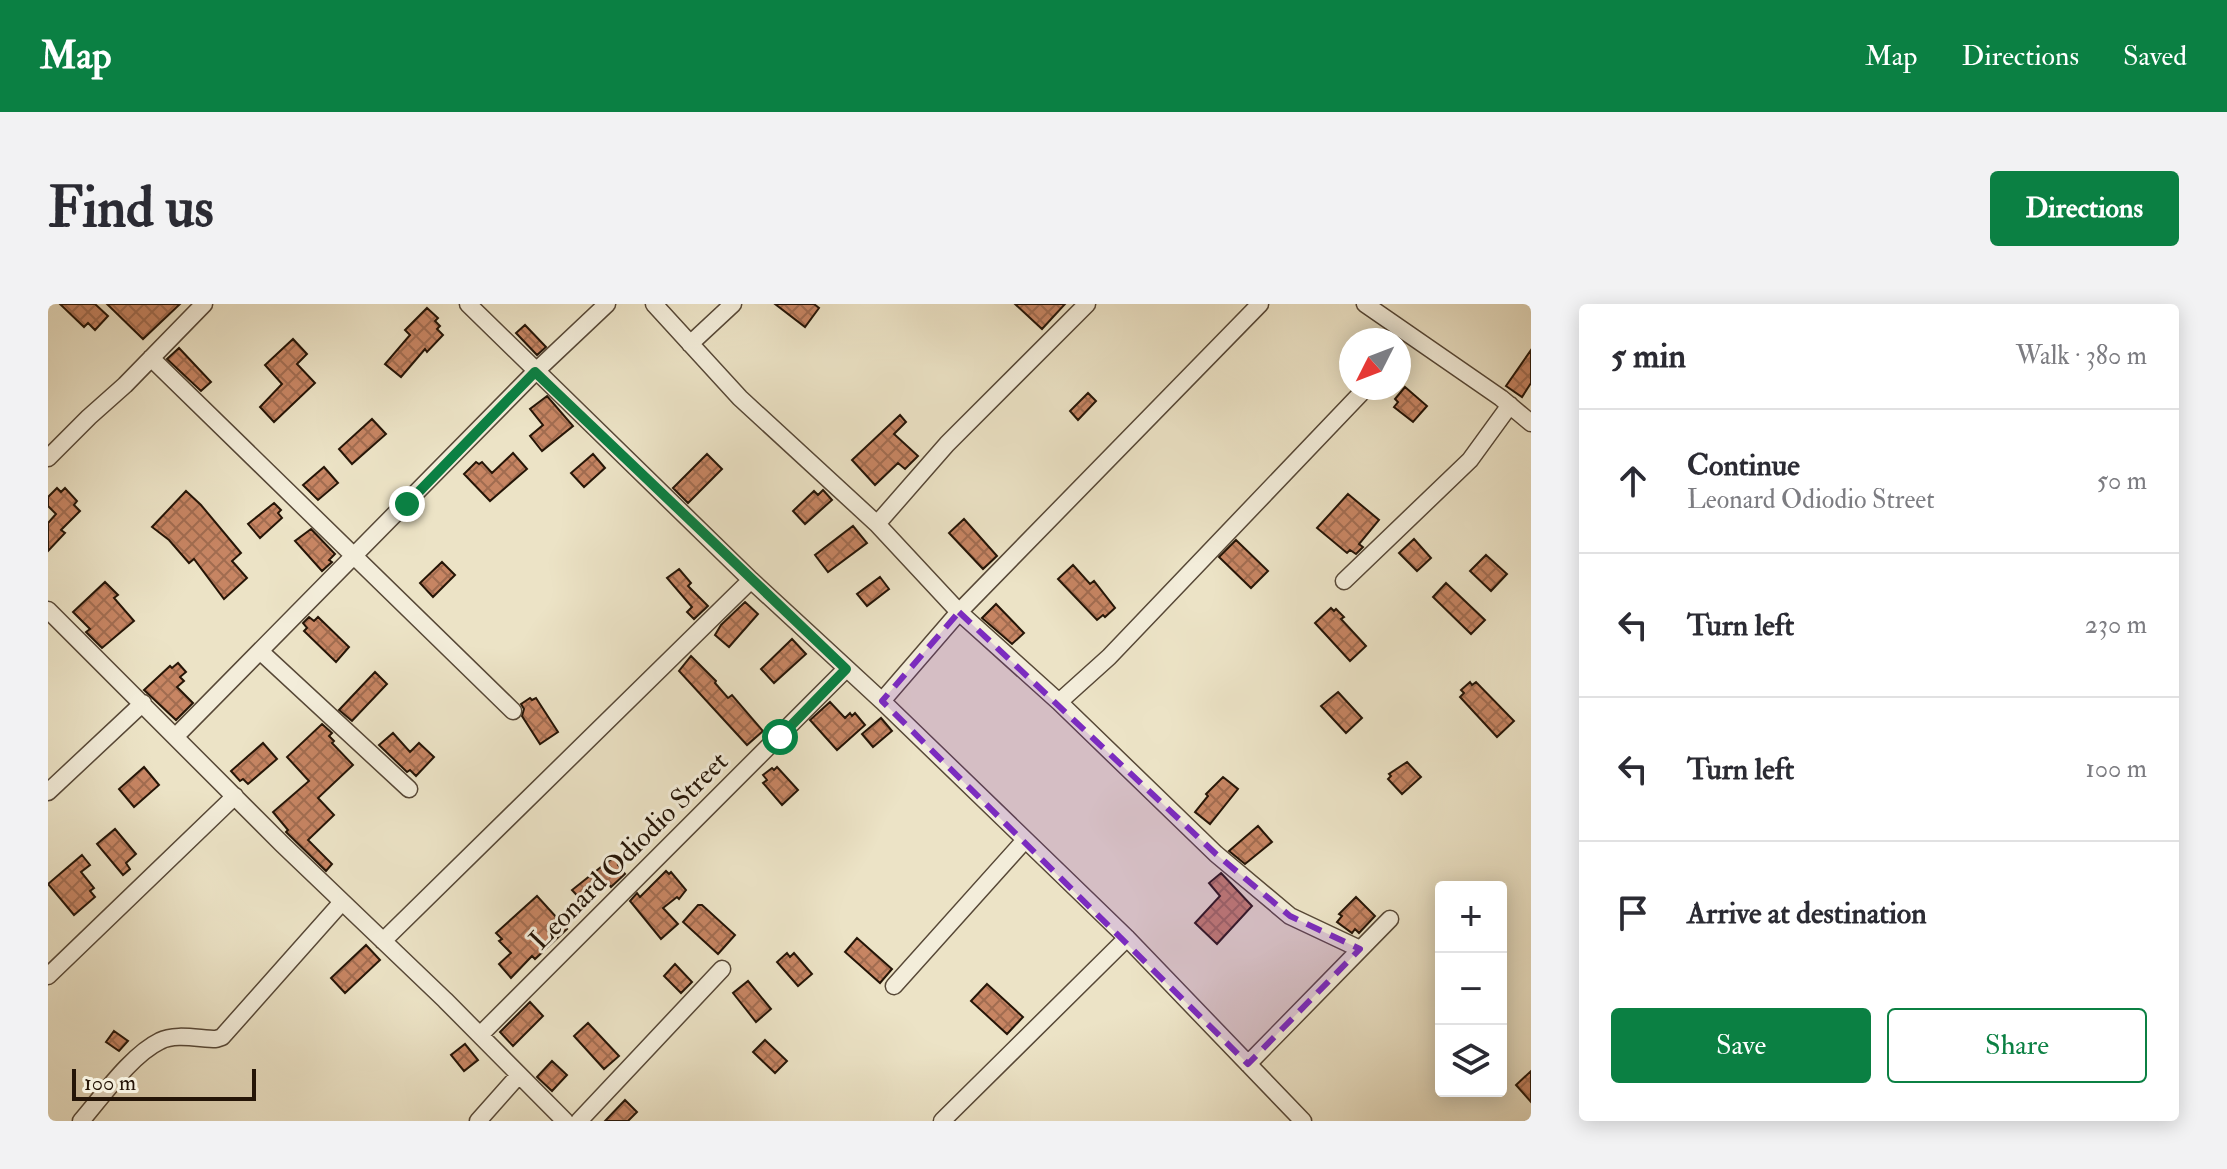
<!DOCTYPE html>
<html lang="en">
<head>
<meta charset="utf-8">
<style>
  body { margin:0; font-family:"IM FELL Double Pica",serif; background:#f2f2f3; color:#2b2b33 }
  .controls { position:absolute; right:24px; bottom:24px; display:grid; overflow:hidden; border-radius:8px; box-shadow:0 4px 20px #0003 }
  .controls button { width:72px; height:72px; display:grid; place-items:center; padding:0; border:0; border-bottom:2px solid #e1e1e2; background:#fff; color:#2b2b33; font:40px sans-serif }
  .compass { position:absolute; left:1291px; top:24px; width:72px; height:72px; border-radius:50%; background:#fff; box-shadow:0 4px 20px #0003; rotate:228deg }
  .scale { position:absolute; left:24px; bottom:20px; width:184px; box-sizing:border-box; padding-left:8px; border:4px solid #251507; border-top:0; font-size:22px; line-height:28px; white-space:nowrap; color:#251507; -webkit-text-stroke:6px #f3edda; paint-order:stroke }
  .stop { position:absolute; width:24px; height:24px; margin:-18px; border:6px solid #0b8043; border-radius:50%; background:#fff }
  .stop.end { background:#0b8043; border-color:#fff; box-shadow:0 2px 8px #0008 }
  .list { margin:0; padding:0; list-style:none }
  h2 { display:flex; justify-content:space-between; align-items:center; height:104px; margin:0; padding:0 32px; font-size:34px }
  h2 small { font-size:26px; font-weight:400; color:#7c7c81 }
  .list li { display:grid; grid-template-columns:52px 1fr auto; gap:24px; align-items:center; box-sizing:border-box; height:144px; padding:0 32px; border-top:2px solid #e1e1e2 }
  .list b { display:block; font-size:30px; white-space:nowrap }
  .list p { margin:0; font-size:26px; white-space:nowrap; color:#7c7c81 }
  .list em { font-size:26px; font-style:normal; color:#7c7c81 }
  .actions { display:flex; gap:16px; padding:24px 32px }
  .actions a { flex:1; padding:18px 0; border:2px solid #0b8043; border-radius:8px; text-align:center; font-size:28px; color:#0b8043 }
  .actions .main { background:#0b8043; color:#fff }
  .icon { flex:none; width:44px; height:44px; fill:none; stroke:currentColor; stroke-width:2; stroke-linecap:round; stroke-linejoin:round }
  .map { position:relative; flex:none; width:1483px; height:817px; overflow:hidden; border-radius:8px }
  header { display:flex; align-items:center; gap:48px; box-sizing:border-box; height:112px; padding:0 40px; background:#0b8043; color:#fff }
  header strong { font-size:38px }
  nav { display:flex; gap:44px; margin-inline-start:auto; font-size:28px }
  .intro { display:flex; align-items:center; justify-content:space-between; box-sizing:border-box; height:192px; padding:0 48px }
  h1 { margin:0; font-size:56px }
  .button { padding:20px 36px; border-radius:8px; background:#0b8043; color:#fff; font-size:28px; font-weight:700 }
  main { display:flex; gap:48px; padding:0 48px }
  aside { flex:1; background:#fff; border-radius:8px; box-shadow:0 4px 20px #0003 }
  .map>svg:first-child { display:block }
  .building { fill:url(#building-cross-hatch); stroke:#251507; stroke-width:2 }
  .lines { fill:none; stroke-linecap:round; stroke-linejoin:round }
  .minor-casing { stroke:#574837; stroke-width:19 }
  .minor { stroke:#f3edda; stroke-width:16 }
  .route { stroke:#0b8043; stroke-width:10 }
  .marked { fill:#7b2cbf; fill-opacity:0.2; stroke:#7b2cbf; stroke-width:6; stroke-dasharray:16 10; stroke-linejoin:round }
  .labels { text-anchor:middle; stroke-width:6; stroke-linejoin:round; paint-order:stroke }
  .street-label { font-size:28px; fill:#251507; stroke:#f3edda }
</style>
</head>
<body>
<header>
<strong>Map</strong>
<nav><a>Map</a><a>Directions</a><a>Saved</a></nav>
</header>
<div class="intro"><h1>Find us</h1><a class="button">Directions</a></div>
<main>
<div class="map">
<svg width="1483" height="817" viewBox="0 0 1483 817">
  <defs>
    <pattern id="building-cross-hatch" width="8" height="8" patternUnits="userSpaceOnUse" patternTransform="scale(2)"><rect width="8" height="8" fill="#c78563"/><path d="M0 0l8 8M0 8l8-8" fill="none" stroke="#a16c50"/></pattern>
  </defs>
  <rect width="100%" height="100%" fill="#ece3c6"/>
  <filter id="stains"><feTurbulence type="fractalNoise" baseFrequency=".0025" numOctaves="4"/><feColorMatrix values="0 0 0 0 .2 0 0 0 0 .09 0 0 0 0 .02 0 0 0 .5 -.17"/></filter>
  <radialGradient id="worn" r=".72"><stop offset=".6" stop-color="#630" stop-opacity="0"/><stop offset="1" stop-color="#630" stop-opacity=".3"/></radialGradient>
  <path class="building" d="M12,0H47L60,12L47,26L40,19L36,23Z
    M59,0H132L95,35Z
    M727,0H766L771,4L757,23Z
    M967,0H1017L994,25Z
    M379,4L390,14L387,17L392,22L389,25L395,31L379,48L377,45L353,73L337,60L362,31L357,26Z
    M477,21L498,43L489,51L468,29Z
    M245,35L259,50L249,60L267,79L226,118L212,103L234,80L217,61Z
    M131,44L163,78L153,87L119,55Z
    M1483,46V79L1474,93L1458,82Z
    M1357,83L1379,102L1365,118L1346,103L1350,98L1347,95Z
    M1040,89L1048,97L1030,116L1022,107Z
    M499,92L525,122L494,147L482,132L495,121L482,105Z
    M852,111L858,118L846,130L870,152L857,165L850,159L827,181L804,156Z
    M324,115L338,130L304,160L291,145Z
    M465,149L479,165L442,197L416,170L428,158L431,160L434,158L444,169Z
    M545,150L557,164L536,183L523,169Z
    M659,150L674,165L640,199L625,184Z
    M276,163L290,179L270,196L255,181Z
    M9,184L13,188L17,184L29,197L26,201L32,207L13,226L17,229L0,247V219L8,210L0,202V193Z
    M775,186L784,196L757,220L745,207L766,187L770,191Z
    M138,187L153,201L193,249L184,257L199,274L176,295L146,255L141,259L121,236L104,223Z
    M1300,190L1331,216L1311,240L1315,243L1308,250L1302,246L1299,249L1269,224Z
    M226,199L233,206L230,209L234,214L212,234L200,220Z
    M916,215L949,252L935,265L901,229Z
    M805,222L819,239L780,268L767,251Z
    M263,225L287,250L281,256L284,258L274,267L247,237Z
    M1366,235L1383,254L1369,267L1351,249Z
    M1188,236L1220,267L1203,284L1171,253Z
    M1438,251L1459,270L1443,287L1422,267Z
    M394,258L407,271L385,293L372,279Z
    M1025,261L1042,280L1046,277L1067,304L1057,313L1055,311L1049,316L1010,275Z
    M631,265L643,279L640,282L660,302L646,315L639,308L644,303L619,274Z
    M832,273L841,285L819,302L809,290Z
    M57,278L70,291L66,294L86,317L54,344L38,328L42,325L25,308Z
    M1398,279L1437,316L1423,330L1385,293Z
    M697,298L710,310L681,343L667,331L673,321Z
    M948,300L976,329L964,340L934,314Z
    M1283,304L1286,307L1288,305L1296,313L1293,315L1318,342L1302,357L1267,319Z
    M261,313L266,317L270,313L301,343L288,358L256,327L259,324L255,319Z
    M744,335L758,350L726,379L713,365Z
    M643,352L668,377L667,379L680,394L684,391L715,427L699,441L631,367Z
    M130,359L138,368L132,373L136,377L129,383L145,399L128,416L96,386L122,362L124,364Z
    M327,368L339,380L304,417L291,406Z
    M1422,378L1424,381L1428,378L1466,417L1449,433L1412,393L1416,389L1413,386Z
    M1290,388L1314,414L1298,429L1273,402Z
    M482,394L484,396L488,394L510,428L492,440L474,412L476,405L473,400Z
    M782,398L797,414L802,409L804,412L807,409L817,421L789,446L762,416Z
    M833,414L844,427L825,443L814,430Z
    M274,420L284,429L281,432L286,437L284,439L305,461L270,494L286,511L260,536L284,560L278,567L238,528L240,526L225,508L261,477L239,453Z
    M345,429L362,448L371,439L386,453L368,472L362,466L359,468L331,441Z
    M215,439L229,455L200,480L195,475L192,477L183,467Z
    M1359,458L1373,473L1354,490L1340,475L1343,472L1341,470Z
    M96,463L111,481L86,503L71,485Z
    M729,463L750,486L734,501L715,479L719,476L715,471L724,464L726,466Z
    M1175,473L1190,485L1162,520L1147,508L1160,492L1158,490Z
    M1210,522L1224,538L1197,560L1181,547Z
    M67,525L88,550L78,559L82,565L75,571L49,540Z
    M34,551L42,561L33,568L46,584L42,587L47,593L26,611L0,580Z
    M567,552L573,559L570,561L577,570L563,583L560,579L537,600L524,586Z
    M618,567L621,570L623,568L638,586L631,595L629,593L615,604L630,620L613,635L582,597L589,589L592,593Z
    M1173,569L1204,602L1169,640L1147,619L1172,592L1161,579Z
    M489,592L519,625L487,655L484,652L463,674L451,660L463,649L451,637L454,635L448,629Z
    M1308,593L1327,612L1311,629L1307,625L1304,629L1289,618L1294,612L1291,610Z
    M650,601H654L687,631L670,650L635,618Z
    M809,634L844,665L832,679L797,648Z
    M318,641L332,656L297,689L283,674Z
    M739,649L742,653L746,649L764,670L750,682L729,658Z
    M627,660L644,678L633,689L616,672Z
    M700,677L723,705L708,718L685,689Z
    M939,680L975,713L959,730L923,697Z
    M482,698L495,712L465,742L452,728Z
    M540,719L571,752L556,765L526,732Z
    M66,727L80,737L71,747L58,738Z
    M717,736L739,757L727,769L705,748Z
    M417,740L430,756L416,767L403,751Z
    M504,757L519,771L504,787L489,773Z
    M1483,767V798L1468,781Z
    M577,796L589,808L580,817H557Z"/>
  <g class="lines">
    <g class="minor-casing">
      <path id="minor" d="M420,0L703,276L834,397L1079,634L1255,817
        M606,0L692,94L829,220L899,140L1039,0
        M1317,0L1453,94L1483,119
        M642,40L685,0
        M103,54L465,407
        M0,154L41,113L77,81L156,0
        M829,220L911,308L1011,398L1061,353L1318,84
        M1296,277L1422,156L1462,101
        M0,306L234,540L397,696L517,817
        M213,348L361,485
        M834,397L911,308L1212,0
        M1011,398L1168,550L1242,612L1312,645
        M128,432L487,68L559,0
        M0,488L95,399
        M335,637L703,276
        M0,672L187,492
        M846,682L977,536
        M432,731L798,365
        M1200,760L1342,615
        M33,817C54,793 83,751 112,737C127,729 152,735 168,735L174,733L294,598
        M430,817L470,772
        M531,817L674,665
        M894,817L1079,634"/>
    </g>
    <use href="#minor" class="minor"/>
  </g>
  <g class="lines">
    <path class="route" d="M359,200L487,68L798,365L732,433"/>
  </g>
  <path class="marked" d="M911,308L1168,550L1242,612L1312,645L1200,760L834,397Z"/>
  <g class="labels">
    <g class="street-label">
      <text transform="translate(580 546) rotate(-45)" y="10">Leonard Odiodio Street</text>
    </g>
  </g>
  <rect width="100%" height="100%" filter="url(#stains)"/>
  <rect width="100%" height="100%" fill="url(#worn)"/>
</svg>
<div class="controls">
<button>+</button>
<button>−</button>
<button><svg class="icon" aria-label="layers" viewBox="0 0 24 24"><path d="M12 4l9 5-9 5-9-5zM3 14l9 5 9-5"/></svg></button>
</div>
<svg class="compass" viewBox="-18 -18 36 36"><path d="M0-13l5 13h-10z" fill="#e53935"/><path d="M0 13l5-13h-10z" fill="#7c7c81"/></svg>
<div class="scale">100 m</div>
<div class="stop" style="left:732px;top:433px"></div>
<div class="stop end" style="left:359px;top:200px"></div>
</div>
<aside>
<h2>5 min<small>Walk · 380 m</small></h2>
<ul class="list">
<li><svg class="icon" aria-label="ahead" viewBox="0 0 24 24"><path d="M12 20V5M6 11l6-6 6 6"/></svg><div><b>Continue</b><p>Leonard Odiodio Street</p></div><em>50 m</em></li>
<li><svg class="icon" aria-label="left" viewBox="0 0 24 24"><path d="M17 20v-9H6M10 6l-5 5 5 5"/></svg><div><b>Turn left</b></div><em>230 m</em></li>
<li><svg class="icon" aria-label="left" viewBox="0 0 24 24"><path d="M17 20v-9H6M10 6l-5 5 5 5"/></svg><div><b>Turn left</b></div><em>100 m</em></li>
<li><svg class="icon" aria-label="arrive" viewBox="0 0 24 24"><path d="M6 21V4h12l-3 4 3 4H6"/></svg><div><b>Arrive at destination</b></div></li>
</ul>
<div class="actions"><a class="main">Save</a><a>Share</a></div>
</aside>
</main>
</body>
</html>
